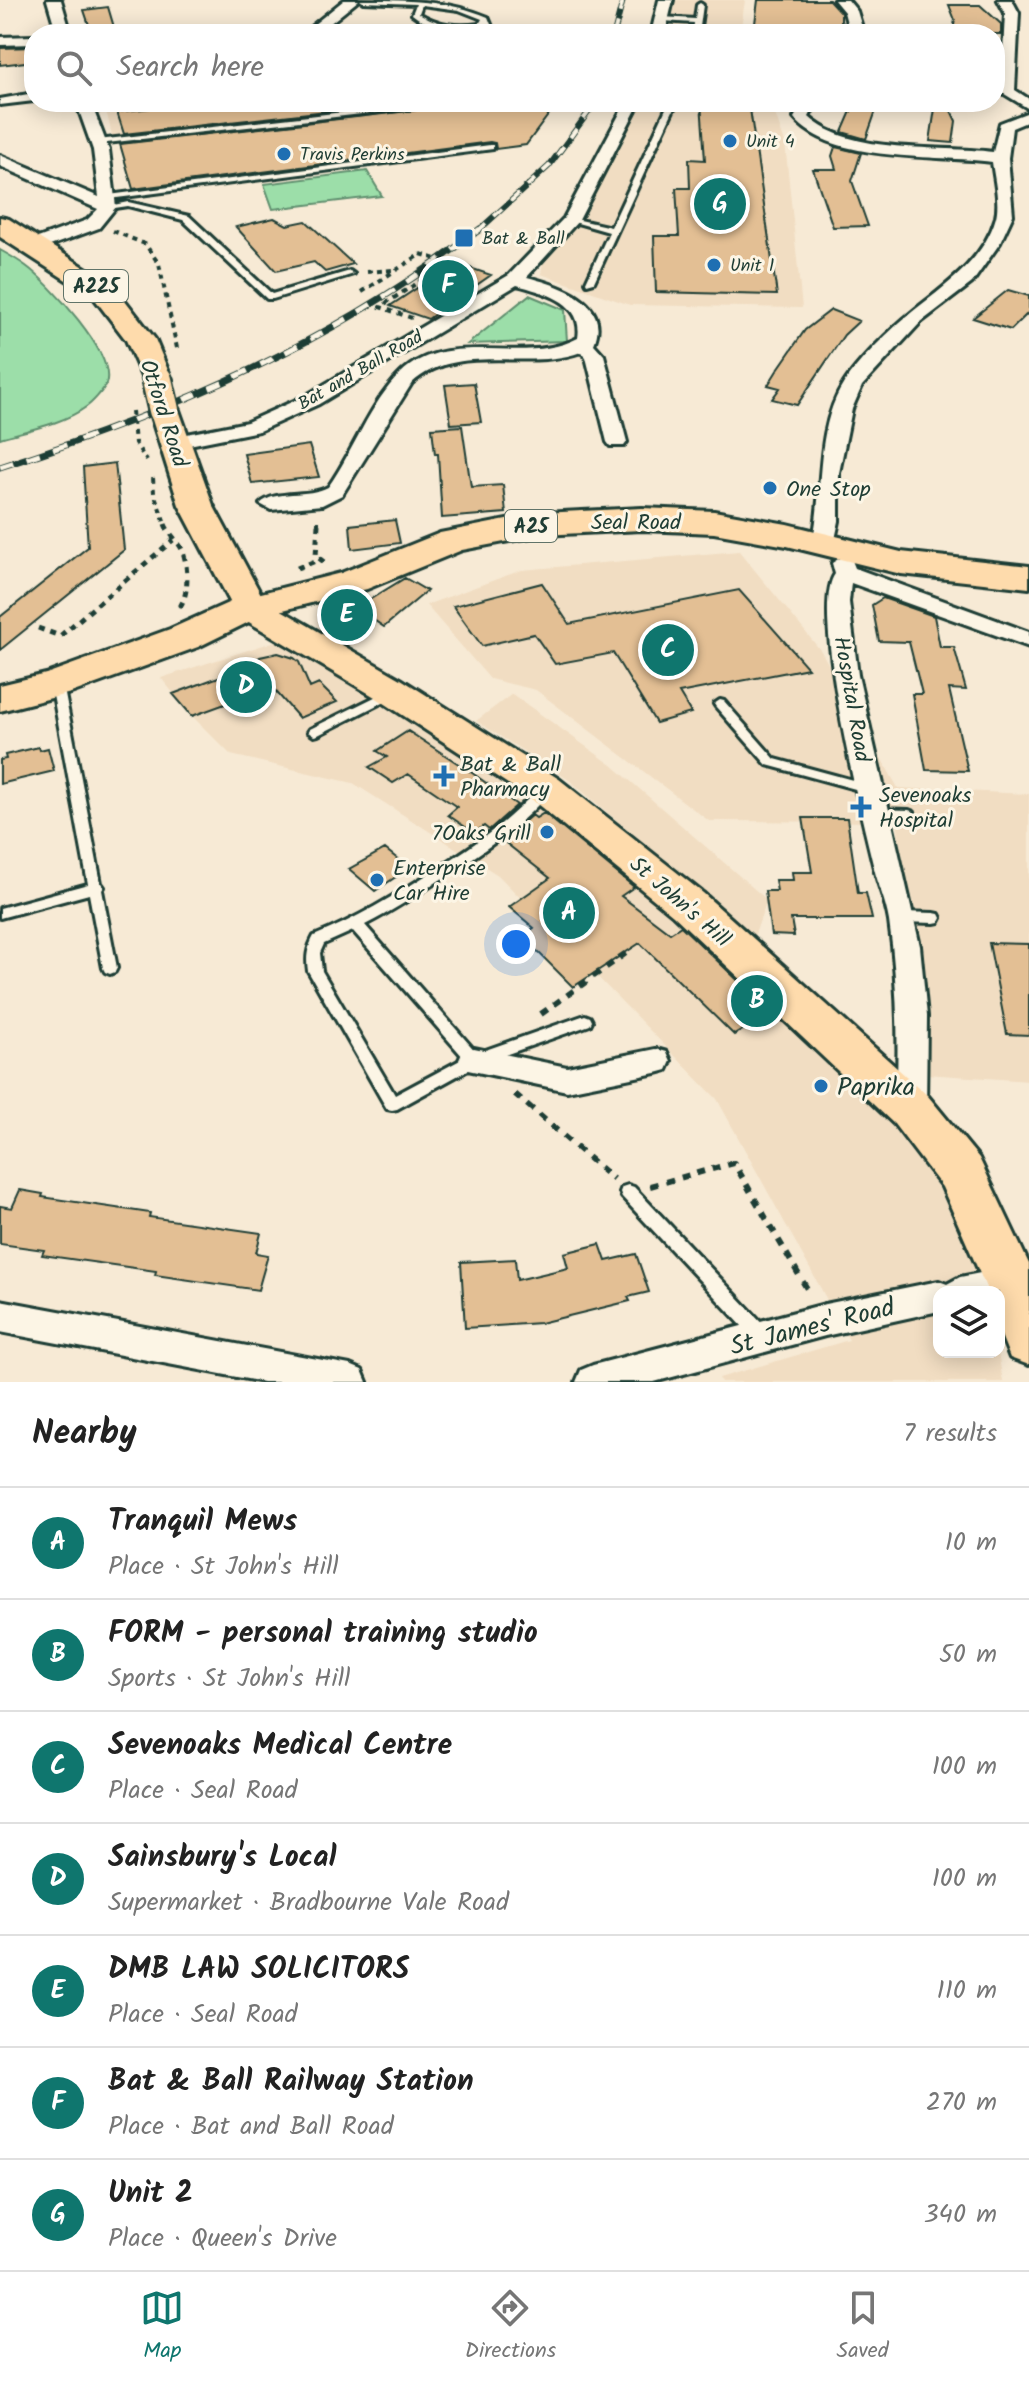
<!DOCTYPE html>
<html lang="en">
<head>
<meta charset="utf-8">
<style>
  body { margin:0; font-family:Kalam,sans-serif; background:#f2f2f2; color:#222 }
  .controls { position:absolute; right:24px; bottom:24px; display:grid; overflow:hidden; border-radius:16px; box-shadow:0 4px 20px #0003 }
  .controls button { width:72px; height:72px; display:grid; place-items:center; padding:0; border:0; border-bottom:2px solid #e0e0e0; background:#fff; color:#222; font:40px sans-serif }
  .you { position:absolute; left:516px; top:944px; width:28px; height:28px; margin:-20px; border:6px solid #fff; border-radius:50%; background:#1a73e8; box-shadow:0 0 0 12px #1a73e833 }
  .badge { display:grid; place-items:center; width:52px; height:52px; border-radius:50%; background:#0f766e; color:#fff; font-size:26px; font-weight:700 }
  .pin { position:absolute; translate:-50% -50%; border:4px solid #fff; box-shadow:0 2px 8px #0006 }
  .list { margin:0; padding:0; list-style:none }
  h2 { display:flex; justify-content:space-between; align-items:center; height:104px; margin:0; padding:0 32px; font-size:34px }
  h2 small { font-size:26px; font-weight:400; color:#767676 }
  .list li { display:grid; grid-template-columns:52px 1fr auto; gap:24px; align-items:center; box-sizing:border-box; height:112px; padding:0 32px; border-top:2px solid #e0e0e0 }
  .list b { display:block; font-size:30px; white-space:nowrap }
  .list p { margin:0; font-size:26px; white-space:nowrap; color:#767676 }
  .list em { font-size:26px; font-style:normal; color:#767676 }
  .icon { flex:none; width:44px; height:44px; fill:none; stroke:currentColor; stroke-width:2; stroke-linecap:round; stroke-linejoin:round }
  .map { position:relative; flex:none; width:1029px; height:1382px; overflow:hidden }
  .search { position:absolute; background:#fff; box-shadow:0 4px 20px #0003; left:24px; right:24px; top:24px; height:88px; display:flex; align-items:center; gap:20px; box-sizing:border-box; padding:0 28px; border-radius:32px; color:#767676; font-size:30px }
  .sheet { height:888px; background:#fff }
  nav { display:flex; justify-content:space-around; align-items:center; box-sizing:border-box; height:112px; border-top:2px solid #e0e0e0; background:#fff; font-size:22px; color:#767676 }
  nav a { display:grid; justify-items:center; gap:4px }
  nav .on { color:#0f766e }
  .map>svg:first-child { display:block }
  .built { fill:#f1ddc2 }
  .green { fill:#9cdea9; stroke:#5e8e6e; stroke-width:2 }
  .building { fill:#e3bf94; stroke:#1f3d34; stroke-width:2 }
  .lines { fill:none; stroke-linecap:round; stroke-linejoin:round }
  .service-casing { stroke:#1f3d34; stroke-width:6 }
  .minor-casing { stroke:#1f3d34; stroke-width:6 }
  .primary-casing { stroke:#1f3d34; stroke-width:6 }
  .trunk-casing { stroke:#1f3d34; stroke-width:6 }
  .path-far2 { stroke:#1f3d34; stroke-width:4; stroke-dasharray:5 5; stroke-linecap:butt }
  .path-far1 { stroke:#1f3d34; stroke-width:5; stroke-dasharray:6 6; stroke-linecap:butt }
  .path { stroke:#1f3d34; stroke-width:6; stroke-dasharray:8 8; stroke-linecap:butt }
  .service { fill:#fcf5e5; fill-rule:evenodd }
  .minor { fill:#fcf5e5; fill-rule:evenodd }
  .primary { fill:#fedbac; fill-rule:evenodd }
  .trunk { fill:#fedbac; fill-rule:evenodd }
  .rail-far1-casing { stroke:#1f3d34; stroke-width:6 }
  .rail-casing { stroke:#1f3d34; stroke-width:7 }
  .rail-far1 { stroke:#fcf5e5; stroke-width:4; stroke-dasharray:11; stroke-linecap:butt }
  .rail { stroke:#fcf5e5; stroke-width:5; stroke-dasharray:14; stroke-linecap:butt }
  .primary-bridge-casing { stroke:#1f3d34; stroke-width:35; stroke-linecap:butt }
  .path-bridge { stroke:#1f3d34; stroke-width:4; stroke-dasharray:5 5; stroke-linecap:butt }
  .primary-bridge { stroke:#fedbac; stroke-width:30 }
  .poi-dot { fill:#1f6fb2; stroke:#fcf5e5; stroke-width:3 }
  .labels { text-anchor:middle; stroke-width:6; stroke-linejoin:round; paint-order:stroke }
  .far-poi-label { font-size:18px; fill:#1f3d34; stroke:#fcf5e5; text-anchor:start }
  .far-street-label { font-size:18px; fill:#1f3d34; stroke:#fcf5e5 }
  .shield { fill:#fcf5e5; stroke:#617469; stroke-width:2 }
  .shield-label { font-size:20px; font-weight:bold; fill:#1f3d34 }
  .street-label { font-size:22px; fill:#1f3d34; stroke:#fcf5e5 }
  .poi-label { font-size:22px; fill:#1f3d34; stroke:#fcf5e5; text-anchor:start }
  .near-poi-label { font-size:26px; fill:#1f3d34; stroke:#fcf5e5; text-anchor:start }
  .near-street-label { font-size:26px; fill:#1f3d34; stroke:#fcf5e5 }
</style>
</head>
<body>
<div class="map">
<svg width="1029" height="1382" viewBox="0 0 1029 1382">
  <rect width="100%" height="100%" fill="#f7ead5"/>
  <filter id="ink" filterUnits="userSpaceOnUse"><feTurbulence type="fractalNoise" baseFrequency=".0125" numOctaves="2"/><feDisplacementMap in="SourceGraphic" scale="16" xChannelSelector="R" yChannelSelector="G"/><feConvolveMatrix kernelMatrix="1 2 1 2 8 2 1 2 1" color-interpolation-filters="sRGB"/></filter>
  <g filter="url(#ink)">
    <path class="built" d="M666,0H745L740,34H658Z
      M171,102H475L114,144L106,110Z
      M634,102H771L785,143L802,308L630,305L541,274L543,262L571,220Z
      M739,551L821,651L898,788L1029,794V1081L925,1074L897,822L709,821L536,690L490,679L426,605L522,570Z
      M285,638L424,715L691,917L915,1137L988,1292H939V1352H998L1003,1382H721L719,1378L849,1340L717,1099L498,875L353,783L231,755L192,716L161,678Z
      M512,694L612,765L767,900L754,937L569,780L476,721Z"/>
    <path class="green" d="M367,171L382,196L273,209L264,184Z
      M0,250C9,255 18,260 26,266C48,282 117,355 106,384C103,391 92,403 86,407C63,424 27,430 0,438Z
      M529,295L565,310L567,341L468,344Z"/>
    <path class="building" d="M758,0H829L841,13V34L754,31Z
      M949,5H980L1001,24V34H963V30H953L955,20Z
      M108,7L116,34H92L84,10Z
      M34,47V61L0,65V48Z
      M201,102H405L124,134L117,112Z
      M487,102H558L526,145L496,149L495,143L490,142L133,189L120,144Z
      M701,102H749L777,295L656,292L654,236H679L676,188H690L689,159L705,160Z
      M855,102H879L866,139L842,132Z
      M936,102H947L956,121L953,143L930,141Z
      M835,147L861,153L852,181L868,226L833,227L813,169H836L832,156Z
      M274,218L287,225L306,221L353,264L325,272L314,262L276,271L236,227Z
      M464,266L491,275L428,319L390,306L443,271L450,274Z
      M1008,290L1029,296V312L1011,330L973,318Z
      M831,310L859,321L844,335L797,405L772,399L780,388L768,385L778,369L805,330Z
      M474,383L481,422L451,424L445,385Z
      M462,426L471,487L503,485L506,513L442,518L438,454H435L432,428Z
      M309,445L319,477L252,484L244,454Z
      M115,463L124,550L0,650V617L88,547L83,467Z
      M395,520L400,543L352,549L350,525Z
      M405,578L427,591L384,627L356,608Z
      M542,583L569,624L739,590L808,668L679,693L691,713L656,723L613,653L555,664L534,634L482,646L453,606Z
      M883,598L934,616L940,647H954L966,690L949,689L968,771L926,770L912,694H922L909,642L879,641L872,605Z
      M278,653L294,658L299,662L310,688L319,684L337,702L299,718L272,687L192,716L173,694L248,666L260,657Z
      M408,731L468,770L517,805L489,830L484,826L474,833L448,815L457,807L408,774L393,783L369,767L387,757L377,751Z
      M39,747L40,750L48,748L54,771L0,784V760L6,759L5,755Z
      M544,813L634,887L621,896L670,933L681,926L772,1013L734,1035L640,943L573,987L522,936L534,928L509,907L550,878L502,840L532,815L536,818Z
      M803,818H847L858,893H866L872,919H791L794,936L771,935L765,891H777L775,880H793L792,872H812Z
      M385,849L409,868L375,891L349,869Z
      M989,943L1029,944V1035L1007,1034Z
      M20,1190L43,1194L42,1197L150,1213L149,1217L261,1233L256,1253L268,1255L258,1290L155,1275L156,1271L42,1255L44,1250L0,1244V1206L12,1208Z
      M600,1244L606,1261L636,1254L649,1292L628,1297L630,1301L540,1323L465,1328L461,1262L515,1259L517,1280L568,1268L564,1253Z"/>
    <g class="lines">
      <g class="service-casing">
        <path id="service" d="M360,0C403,0 449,0 488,17L495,34H489L485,26C462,36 431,29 412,14L416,4L363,2ZM422,5L459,10L482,19L479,24C457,27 438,25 419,13Z
          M700,3L703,5L699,34H693L694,23L662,21L659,19L662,17L695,19L697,5Z
          M431,102H454L450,104L98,144L94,142L98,140Z
          M669,102H677L594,282L587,284L586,282L609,232L567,220L571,218L611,227Z
          M490,145H493V149L109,199L105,197L109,195Z
          M128,202L189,216L272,294L350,271L354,274L273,299H267L183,220L128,206L108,209L104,207Z
          M57,680L63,684L101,883L104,887L102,890L117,968L115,972L110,974L105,972L103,968L89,894L0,918V908L88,884L51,684Z
          M391,689L397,693L395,696L318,735L314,736L308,732L310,729Z
          M720,700L724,701L775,759L875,786L876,789L875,792L870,793L767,765L716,707L714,704Z
          M543,787L548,788L549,791L548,794C517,830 479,854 440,880C415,896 391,912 365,925L477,1053L585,1015L590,1017L592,1021L590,1025L479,1064L397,1109L392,1110L387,1109L308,971C306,957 307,949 314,936C356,919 394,896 433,871C471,847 508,823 538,788ZM353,931L464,1058L395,1095L322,971L320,953L324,944Z
          M876,809L909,810L914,812L915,815L914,818L909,820L876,819L871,817L870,814L871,811Z
          M903,912L934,913L939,914L941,918L939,922L934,923L903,922L898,921L896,917L898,913Z
          M628,1185L634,1187L769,1330L772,1336L769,1342L763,1344L757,1342L622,1197L620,1192L622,1187Z"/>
      </g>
      <g class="minor-casing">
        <path id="minor" d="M47,0H61L71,34H57Z
          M344,0H359L317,34H302Z
          M659,0H673L665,34H651Z
          M834,0H848L857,11L864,34H850L844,12Z
          M998,0H1012L1019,13L1015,90L1029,99V109L1001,92L1005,13Z
          M34,36V44L0,45V37Z
          M34,93V101L0,105V99Z
          M76,102H135L128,106L94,111L109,150L116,207L99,228L39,250H27L25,246L27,242L87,220L98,209L0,166V155L99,197L93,150Z
          M626,102H640L579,220L527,277C558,285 612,301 594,344L604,355L627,442L624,446H610L607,442L586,357L581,352C526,372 459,341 412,383L342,495L322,505L271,510L260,504C275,489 308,498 328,487C354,451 369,404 401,373C449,327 524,367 578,338C584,302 545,293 517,285L319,404L259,431L174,448L167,446L164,442L167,438L247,422L305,396L509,275L564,218Z
          M803,102H817L809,117C850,155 940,145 993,152L1000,123L1029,112V121L1012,128L1008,158L1013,215L1000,243L972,283L921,322L862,386L852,409L839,473V521L834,544L823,551L812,544C824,492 814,430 844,383C858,361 892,328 912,312C945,286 984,260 996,217C1000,201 994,178 992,162C937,154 832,164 794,118Z
          M843,556L851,558L855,568L1029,632V647L851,583L849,602L858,675L920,946L927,1016L926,1110L922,1119L911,1123L900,1119L896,1110C899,1046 898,984 889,921C886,902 878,885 874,868C862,819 809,608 835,574L832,563Z
          M474,1048L567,1067L656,1049L667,1052L671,1061L667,1070L656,1073L567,1091L463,1069L459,1060L463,1051Z
          M1011,1267L1023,1271L1028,1282L1023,1293L999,1300V1292H939V1311L825,1336L654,1382H576L581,1370L593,1365L825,1304L939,1281L947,1284L960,1277Z
          M0,1300L350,1365L362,1370L367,1382H263L0,1332Z"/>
      </g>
      <g class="primary-casing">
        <path id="primary" d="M0,217L9,219L114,286L155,339L172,380L168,386L157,389L146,386L126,340L94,298L0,237Z
          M164,401L175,403L179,410L213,505L264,600L401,679L559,779L703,893L928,1096L979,1158L1029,1264V1365L1010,1358L999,1330V1292H988L942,1187L894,1124L673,915L531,799L375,697L237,615L179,505L149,410L153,403Z"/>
      </g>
      <g class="trunk-casing">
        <path id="trunk" d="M642,508L714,511L787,524L901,552L1029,566V588L901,574L787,546L714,533L642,530L542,535L462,550L367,589L263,615L198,647L71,693L0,711V685L46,674L170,629L237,599L341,573L440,533L542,513Z"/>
      </g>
      <path class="path-far2" d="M113,231L145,244L159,264L178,353
        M367,272L393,270
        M362,292L421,254
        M412,318L380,307L448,263
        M132,411L135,443L147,461
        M153,478L154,493L166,526
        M318,526V516"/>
      <path class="path-far1" d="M165,524C169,535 180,542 183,552C188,567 189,592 181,605L187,606
        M318,524L316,556L324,562
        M297,568L321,559
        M38,628L60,636L173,540"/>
      <path class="path" d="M541,1014L626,953
        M515,1094L613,1179
        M650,1186L734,1163L810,1294"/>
      <use href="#service" class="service"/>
      <use href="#minor" class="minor"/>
      <use href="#primary" class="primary"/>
      <use href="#trunk" class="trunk"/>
      <g class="rail-far1-casing">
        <path id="rail-far1" d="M614,34L623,0
          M478,231L549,166L596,102"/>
      </g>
      <g class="rail-casing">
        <path id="rail" d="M0,467C170,413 339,340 480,229"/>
      </g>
      <use href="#rail-far1" class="rail-far1"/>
      <use href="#rail" class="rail"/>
      <g class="primary-bridge-casing">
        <path id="primary-bridge" d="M157,380L164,410"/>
      </g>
      <path class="path-bridge" d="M421,254L448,263"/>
      <use href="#primary-bridge" class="primary-bridge"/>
    </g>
  </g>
  <g class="poi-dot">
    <circle cx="730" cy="141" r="8"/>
    <circle cx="284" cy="154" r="8"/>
    <rect x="454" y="228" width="20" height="20" rx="4"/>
    <circle cx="714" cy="265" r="8"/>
    <circle cx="770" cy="488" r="8"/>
    <path d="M440 764h8v8h8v8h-8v8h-8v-8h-8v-8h8z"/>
    <path d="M857 795h8v8h8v8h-8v8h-8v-8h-8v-8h8z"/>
    <circle cx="547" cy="832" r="8"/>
    <circle cx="377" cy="880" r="8"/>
    <circle cx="821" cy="1086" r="8"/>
  </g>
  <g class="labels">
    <g class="far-poi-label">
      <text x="746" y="147">Unit 4</text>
      <text x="300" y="160">Travis Perkins</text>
      <text x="482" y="244">Bat &amp; Ball</text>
      <text x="730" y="271">Unit 1</text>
    </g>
    <g class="far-street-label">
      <text transform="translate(360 370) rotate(-30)" y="6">Bat and Ball Road</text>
    </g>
    <g class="shield">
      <rect x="64" y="270" width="64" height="32" rx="6"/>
      <rect x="505" y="510" width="52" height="32" rx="6"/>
    </g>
    <g class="shield-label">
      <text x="96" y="293">A225</text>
      <text x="531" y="533">A25</text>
    </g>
    <g class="street-label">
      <text transform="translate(165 413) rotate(72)" y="8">Otford Road</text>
      <text x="636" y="529">Seal Road</text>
      <text transform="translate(853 699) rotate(80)" y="8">Hospital Road</text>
      <text transform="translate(681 901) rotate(41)" y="8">St John's Hill</text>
    </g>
    <g class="poi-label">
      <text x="786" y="496">One Stop</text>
      <text x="460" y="771">Bat &amp; Ball<tspan x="460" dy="25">Pharmacy</tspan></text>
      <text x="879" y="802">Sevenoaks<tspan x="879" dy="25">Hospital</tspan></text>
      <text x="531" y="840" text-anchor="end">7Oaks Grill</text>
      <text x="393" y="875">Enterprise<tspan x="393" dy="25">Car Hire</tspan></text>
    </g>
    <g class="near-poi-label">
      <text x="837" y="1095">Paprika</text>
    </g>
    <g class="near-street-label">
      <text transform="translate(812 1326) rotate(-14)" y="9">St James' Road</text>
    </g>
  </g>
</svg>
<div class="controls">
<button><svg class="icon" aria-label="layers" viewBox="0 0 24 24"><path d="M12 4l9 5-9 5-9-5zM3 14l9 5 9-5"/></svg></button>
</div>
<div class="you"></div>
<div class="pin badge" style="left:569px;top:913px">A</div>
<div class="pin badge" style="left:757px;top:1001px">B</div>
<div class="pin badge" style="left:668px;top:650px">C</div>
<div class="pin badge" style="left:246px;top:687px">D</div>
<div class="pin badge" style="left:347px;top:615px">E</div>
<div class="pin badge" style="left:448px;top:286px">F</div>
<div class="pin badge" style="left:720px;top:204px">G</div>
<div class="search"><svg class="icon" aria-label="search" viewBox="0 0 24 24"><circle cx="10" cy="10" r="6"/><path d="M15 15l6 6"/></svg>Search here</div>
</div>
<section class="sheet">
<h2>Nearby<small>7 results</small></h2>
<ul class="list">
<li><span class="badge">A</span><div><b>Tranquil Mews</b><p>Place · St John's Hill</p></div><em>10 m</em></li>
<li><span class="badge">B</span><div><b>FORM - personal training studio</b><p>Sports · St John's Hill</p></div><em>50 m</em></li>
<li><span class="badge">C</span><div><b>Sevenoaks Medical Centre</b><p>Place · Seal Road</p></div><em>100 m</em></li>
<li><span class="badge">D</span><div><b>Sainsbury's Local</b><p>Supermarket · Bradbourne Vale Road</p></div><em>100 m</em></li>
<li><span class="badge">E</span><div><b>DMB LAW SOLICITORS</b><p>Place · Seal Road</p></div><em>110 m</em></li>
<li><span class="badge">F</span><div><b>Bat &amp; Ball Railway Station</b><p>Place · Bat and Ball Road</p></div><em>270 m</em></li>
<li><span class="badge">G</span><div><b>Unit 2</b><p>Place · Queen's Drive</p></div><em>340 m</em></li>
</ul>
</section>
<nav>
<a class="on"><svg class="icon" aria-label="map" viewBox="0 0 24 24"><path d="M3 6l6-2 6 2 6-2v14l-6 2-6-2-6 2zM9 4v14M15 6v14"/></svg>Map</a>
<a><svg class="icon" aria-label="directions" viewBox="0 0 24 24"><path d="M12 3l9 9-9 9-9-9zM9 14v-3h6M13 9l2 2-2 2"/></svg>Directions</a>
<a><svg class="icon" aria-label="saved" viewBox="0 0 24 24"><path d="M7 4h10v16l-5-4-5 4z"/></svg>Saved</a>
</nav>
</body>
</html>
